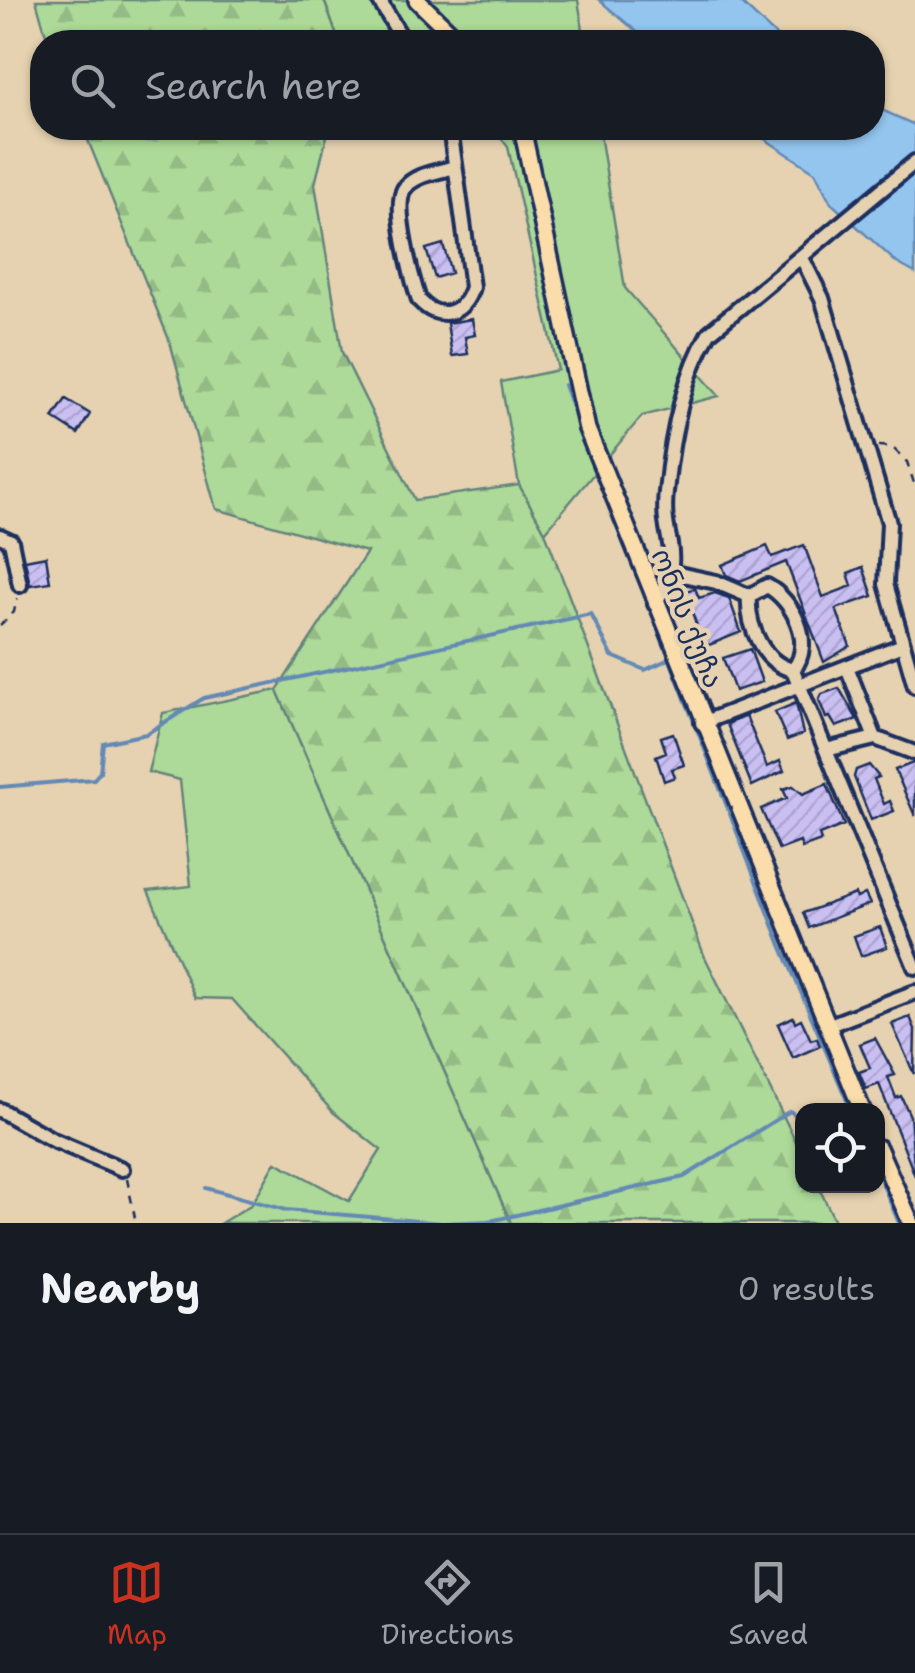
<!DOCTYPE html>
<html lang="en">
<head>
<meta charset="utf-8">
<style>
  body { margin:0; font-family:"Shantell Sans","Noto Sans Georgian",sans-serif; background:#20242c; color:#f1f3f6 }
  .controls { position:absolute; right:30px; bottom:30px; display:grid; overflow:hidden; border-radius:20px; box-shadow:0 2px 8px #0004 }
  .controls button { width:90px; height:90px; display:grid; place-items:center; padding:0; border:0; border-bottom:2px solid #363941; background:#171b24; color:#f1f3f6; font:50px sans-serif }
  .list { margin:0; padding:0; list-style:none }
  h2 { display:flex; justify-content:space-between; align-items:center; height:130px; margin:0; padding:0 40px; font-size:42px }
  h2 small { font-size:32px; font-weight:400; color:#9ea1a6 }
  .icon { flex:none; width:55px; height:55px; fill:none; stroke:currentColor; stroke-width:2; stroke-linecap:round; stroke-linejoin:round }
  .map { position:relative; flex:none; width:915px; height:1223px; overflow:hidden }
  .search { position:absolute; background:#171b24; box-shadow:0 2px 8px #0004; left:30px; right:30px; top:30px; height:110px; display:flex; align-items:center; gap:25px; box-sizing:border-box; padding:0 35px; border-radius:40px; color:#9ea1a6; font-size:38px }
  .sheet { height:310px; background:#171b24 }
  nav { display:flex; justify-content:space-around; align-items:center; box-sizing:border-box; height:140px; border-top:2px solid #363941; background:#171b24; font-size:28px; color:#9ea1a6 }
  nav a { display:grid; justify-items:center; gap:5px }
  nav .on { color:#c8321e }
  .map>svg:first-child { display:block }
  .green { fill:#adda98; stroke:#64847b; stroke-width:2.5 }
  .forest { fill:url(#forest-firs); stroke:#64847b; stroke-width:2.5 }
  .water { fill:#93c5ef; stroke:#6389b5; stroke-width:2.5 }
  .lines { fill:none; stroke-linecap:round; stroke-linejoin:round }
  .stream { stroke:#6389b5; stroke-width:4 }
  .building { fill:url(#building-hatch); stroke:#1b2f5e; stroke-width:2.5 }
  .minor-casing { stroke:#1b2f5e; stroke-width:20 }
  .major-casing { stroke:#1b2f5e; stroke-width:22 }
  .path { stroke:#1b2f5e; stroke-width:2.5; stroke-dasharray:8 8; stroke-linecap:butt }
  .minor { stroke:#e6d2b0; stroke-width:12 }
  .major { stroke:#fbddab; stroke-width:15 }
  .labels { text-anchor:middle; stroke-width:9; stroke-linejoin:round; paint-order:stroke }
  .street-label { font-size:28px; fill:#1b2f5e; stroke:#e6d2b0 }
</style>
</head>
<body>
<div class="map">
<svg width="915" height="1223" viewBox="0 0 915 1223">
  <defs>
    <pattern id="forest-firs" width="22" height="20" patternUnits="userSpaceOnUse" patternTransform="scale(2.5)"><rect width="22" height="20" fill="#adda98"/><path d="M5 1l3.5 6h-7zM16 11l3.5 6h-7z" fill="#94bb85"/></pattern>
    <pattern id="building-hatch" width="6" height="6" patternUnits="userSpaceOnUse" patternTransform="scale(2.5)"><rect width="6" height="6" fill="#cabff1"/><path d="M-1 1l2-2M0 6l6-6M5 7l2-2" fill="none" stroke="#ada4d1"/></pattern>
  </defs>
  <rect width="100%" height="100%" fill="#e6d2b0"/>
  <filter id="ink" filterUnits="userSpaceOnUse"><feTurbulence type="fractalNoise" baseFrequency=".01" numOctaves="2"/><feDisplacementMap in="SourceGraphic" scale="20" xChannelSelector="R" yChannelSelector="G"/><feConvolveMatrix kernelMatrix="1 2 1 2 8 2 1 2 1" color-interpolation-filters="sRGB"/></filter>
  <g filter="url(#ink)">
    <path class="green" d="M324,0H578L585,42H429L423,35L400,42H339Z
      M493,128H599L625,288L719,396L642,416L545,532L519,485L501,382L558,370L508,147Z
      M277,690L511,1223H221L252,1204L276,1162L349,1201L381,1150L333,1112L232,999L195,998L148,891L191,886L180,780L148,772L163,713Z"/>
    <path class="forest" d="M36,0H324L339,42H48Z
      M83,128H329L315,184L342,352L415,500L519,485L545,532L704,955L802,1154V1186H818L836,1223H511L277,690L367,552L216,509L170,342Z"/>
    <path class="water" d="M599,0H738L783,42H649Z
      M873,106L915,125V273L897,263L831,203L815,172L748,128H872Z"/>
    <g class="lines">
      <path class="stream" d="M564,385L578,423
        M601,483L781,945L851,1110
        M0,787L94,779L100,772L103,743L146,734L204,698L591,614L612,656L645,670L667,660
        M878,1173L899,1223
        M206,1188L286,1210L442,1223L490,1221L684,1177L790,1111L802,1120"/>
    </g>
    <path class="building" d="M443,244L451,273L435,278L426,249Z
      M472,319L475,335L465,337L468,354L452,356L447,323Z
      M66,399L90,414L78,434L53,418Z
      M804,545L823,597L852,586L848,573L863,567L873,596L836,609L850,646L824,662L786,562L740,581L726,575L722,565L767,546L772,557Z
      M46,556L50,582L30,585L25,560Z
      M695,588L699,598L715,593L729,598L741,632L704,647L689,603L684,605L680,593Z
      M750,649L762,682L735,691L723,658Z
      M839,688L857,719L836,727L830,717L826,718L819,700L822,694Z
      M796,703L803,734L787,740L775,712Z
      M746,716L767,767L780,761L784,771L752,786L727,724Z
      M673,733L684,765L672,769L675,777L664,781L656,756L666,752L661,737Z
      M913,763H915V816L895,770Z
      M869,765L879,777L874,779L884,804L890,801L894,811L871,820L854,777L856,770Z
      M827,784L844,825L819,835L821,841L802,848L800,842L779,850L761,809L787,798L783,789L793,786L803,794Z
      M855,894L857,898L865,894L870,904L809,928L803,913Z
      M880,927L887,947L861,956L854,936Z
      M793,1017L795,1022L801,1019L811,1040L817,1038L820,1046L793,1058L778,1024Z
      M910,1017L915,1029L914,1074L892,1024Z
      M875,1038L895,1075L888,1077L896,1098L901,1096L910,1116L915,1176L879,1084L866,1089L859,1072L870,1068L860,1044Z"/>
    <g class="lines">
      <g class="minor-casing">
        <path id="minor" d="M379,0L404,42
          M450,128L472,287C464,315 439,322 419,300C412,279 393,208 404,189C414,174 439,172 455,167
          M802,258L822,298L889,523L886,584L915,686
          M0,536L11,541L20,585
          M674,573L716,582L749,596
          M655,604C688,549 660,545 666,492C671,441 683,377 709,333L915,162
          M847,667L875,738
          M793,670C762,663 747,625 749,596L767,586C793,600 815,643 793,670L915,967
          M702,723L900,646
          M826,750L875,738L915,753
          M827,1026L915,992
          M0,1110L53,1140L122,1169"/>
      </g>
      <g class="major-casing">
        <path id="major" d="M417,0L460,42
          M522,128L587,429L862,1110
          M878,1148L911,1223"/>
      </g>
      <path class="path" d="M879,446L892,447L907,462L915,486
        M0,625L14,612L17,598
        M127,1179L136,1223"/>
      <use href="#minor" class="minor"/>
      <use href="#major" class="major"/>
    </g>
  </g>
  <g class="labels">
    <g class="street-label">
      <text transform="translate(688 618) rotate(68)" y="10">ონის ქუჩა</text>
    </g>
  </g>
</svg>
<div class="controls">
<button><svg class="icon" aria-label="locate" viewBox="0 0 24 24"><circle cx="12" cy="12" r="6"/><path d="M12 2v4M12 18v4M2 12h4M18 12h4"/></svg></button>
</div>
<div class="search"><svg class="icon" aria-label="search" viewBox="0 0 24 24"><circle cx="10" cy="10" r="6"/><path d="M15 15l6 6"/></svg>Search here</div>
</div>
<section class="sheet">
<h2>Nearby<small>0 results</small></h2>
<ul class="list">
</ul>
</section>
<nav>
<a class="on"><svg class="icon" aria-label="map" viewBox="0 0 24 24"><path d="M3 6l6-2 6 2 6-2v14l-6 2-6-2-6 2zM9 4v14M15 6v14"/></svg>Map</a>
<a><svg class="icon" aria-label="directions" viewBox="0 0 24 24"><path d="M12 3l9 9-9 9-9-9zM9 14v-3h6M13 9l2 2-2 2"/></svg>Directions</a>
<a><svg class="icon" aria-label="saved" viewBox="0 0 24 24"><path d="M7 4h10v16l-5-4-5 4z"/></svg>Saved</a>
</nav>
</body>
</html>
